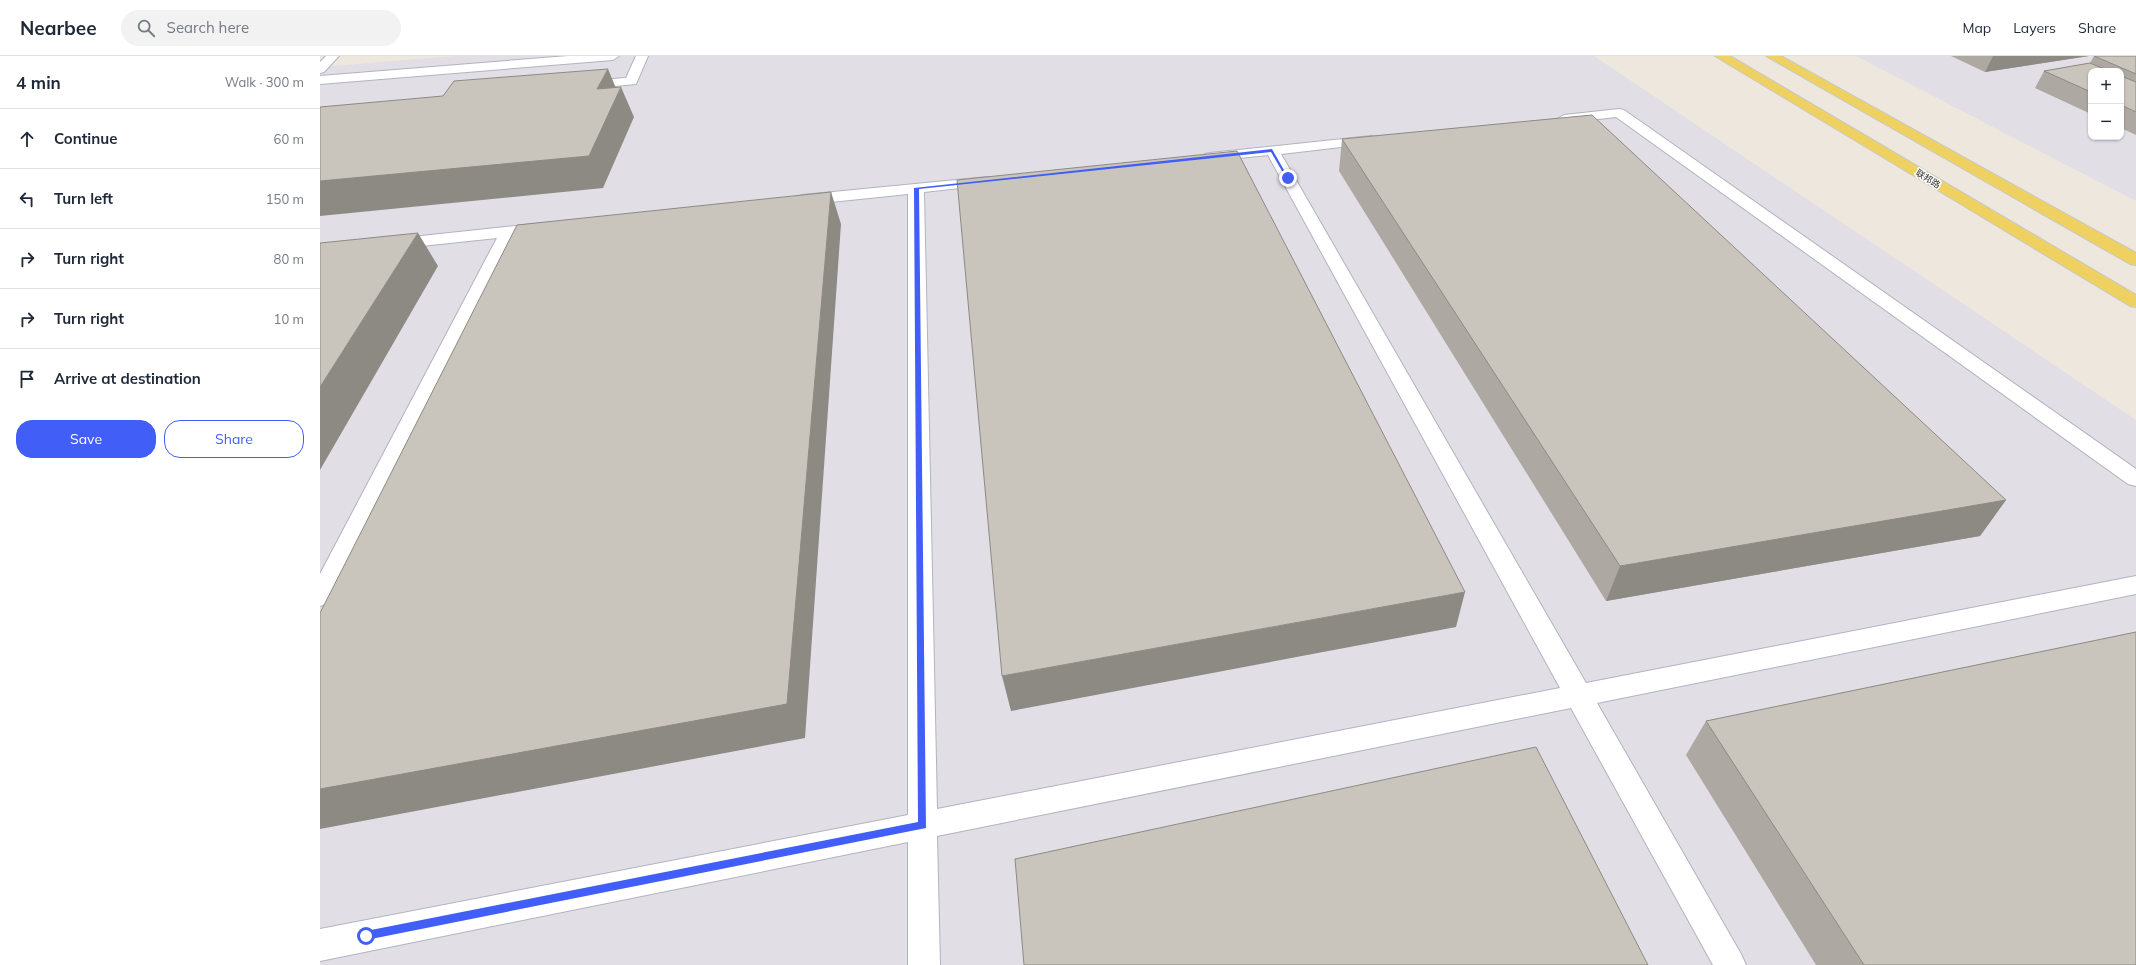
<!DOCTYPE html>
<html lang="en">
<head>
<meta charset="utf-8">
<style>
  body { margin:0; font-family:Mulish,"Noto Sans SC",sans-serif; background:#f2f2f3; color:#1f2937 }
  .controls { position:absolute; right:12px; top:12px; display:grid; overflow:hidden; border-radius:8px; box-shadow:0 1px 3px #0004 }
  .controls button { width:36px; height:36px; display:grid; place-items:center; padding:0; border:0; border-bottom:1px solid #e0e1e3; background:#fff; color:#1f2937; font:20px sans-serif }
  .stop { position:absolute; width:12px; height:12px; margin:-9px; border:3px solid #415ef7; border-radius:50%; background:#fff }
  .stop.end { background:#415ef7; border-color:#fff; box-shadow:0 1px 4px #0008 }
  .list { margin:0; padding:0; list-style:none }
  h2 { display:flex; justify-content:space-between; align-items:center; height:52px; margin:0; padding:0 16px; font-size:17px }
  h2 small { font-size:13px; font-weight:400; color:#747a83 }
  .list li { display:grid; grid-template-columns:26px 1fr auto; gap:12px; align-items:center; box-sizing:border-box; height:60px; padding:0 16px; border-top:1px solid #e0e1e3 }
  .list b { display:block; font-size:15px; white-space:nowrap }
  .list em { font-size:13px; font-style:normal; color:#747a83 }
  .actions { display:flex; gap:8px; padding:12px 16px }
  .actions a { flex:1; padding:9px 0; border:1px solid #415ef7; border-radius:16px; text-align:center; font-size:14px; color:#415ef7 }
  .actions .main { background:#415ef7; color:#fff }
  .icon { flex:none; width:22px; height:22px; fill:none; stroke:currentColor; stroke-width:2; stroke-linecap:round; stroke-linejoin:round }
  .map { position:relative; flex:none; width:1816px; height:909px; overflow:hidden }
  header { display:flex; align-items:center; gap:24px; box-sizing:border-box; height:56px; padding:0 20px; background:#fff; border-bottom:1px solid #e0e1e3 }
  header strong { font-size:19px }
  nav { display:flex; gap:22px; margin-inline-start:auto; font-size:14px }
  .search { width:280px; height:36px; background:#f2f2f3; display:flex; align-items:center; gap:10px; box-sizing:border-box; padding:0 14px; border-radius:22px; color:#747a83; font-size:15px }
  main { display:flex }
  aside { flex:1; background:#fff }
  .map>svg:first-child { display:block }
  .industrial { fill:#e1dee6; fill-rule:evenodd }
  .lines { fill:none; stroke-linecap:round; stroke-linejoin:round }
  .service-casing { stroke:#b1b4bf; stroke-width:2 }
  .primary-casing { stroke:#c8c8c8; stroke-width:2 }
  .service { fill:#fff; fill-rule:evenodd }
  .primary { fill:#eed161; fill-rule:evenodd }
  .wall { fill:#ada9a2 }
  .shaded-wall { fill:#8d8a84 }
  .building { fill:#c9c5bc; stroke:#8d8a84 }
  .route { fill:#415ef7 }
  .labels { text-anchor:middle; stroke-width:3; stroke-linejoin:round; paint-order:stroke }
  .far-street-label { font-size:9px; fill:#2b2b2b; stroke:#fff }
</style>
</head>
<body>
<header>
<strong>Nearbee</strong>
<div class="search"><svg class="icon" aria-label="search" viewBox="0 0 24 24"><circle cx="10" cy="10" r="6"/><path d="M15 15l6 6"/></svg>Search here</div>
<nav><a>Map</a><a>Layers</a><a>Share</a></nav>
</header>
<main>
<aside>
<h2>4 min<small>Walk · 300 m</small></h2>
<ul class="list">
<li><svg class="icon" aria-label="ahead" viewBox="0 0 24 24"><path d="M12 20V5M6 11l6-6 6 6"/></svg><div><b>Continue</b></div><em>60 m</em></li>
<li><svg class="icon" aria-label="left" viewBox="0 0 24 24"><path d="M17 20v-9H6M10 6l-5 5 5 5"/></svg><div><b>Turn left</b></div><em>150 m</em></li>
<li><svg class="icon" aria-label="right" viewBox="0 0 24 24"><path d="M7 20v-9h11M14 6l5 5-5 5"/></svg><div><b>Turn right</b></div><em>80 m</em></li>
<li><svg class="icon" aria-label="right" viewBox="0 0 24 24"><path d="M7 20v-9h11M14 6l5 5-5 5"/></svg><div><b>Turn right</b></div><em>10 m</em></li>
<li><svg class="icon" aria-label="arrive" viewBox="0 0 24 24"><path d="M6 21V4h12l-3 4 3 4H6"/></svg><div><b>Arrive at destination</b></div></li>
</ul>
<div class="actions"><a class="main">Save</a><a>Share</a></div>
</aside>
<div class="map">
<svg width="1816" height="909" viewBox="0 0 1816 909">
  <rect width="100%" height="100%" fill="#ede7de"/>
  <path class="industrial" d="M137,0H1274L1816,364V909H0V11Z
    M1536,0H1816V145ZM1771,15H1801V81H1771Z"/>
  <g class="lines">
    <g class="service-casing">
      <path id="service" d="M6,0H19L4,16L0,17V6Z
        M248,0H299L293,4L0,28V20Z
        M316,0H328L316,28L264,33L258,29L264,25L306,22Z
        M1299,53L1304,54L1816,413V430L1808,428L1296,61L1244,67L1237,63L1244,59Z
        M1051,80L1056,81L1058,84L1056,87L961,98L1266,627L1816,520V538L1277,647L1421,898L1426,909H1393L1251,652L617,780L620,909H588V786L0,905V873L588,759V138L482,149L477,147L474,144L477,141L482,139L667,121L672,122L674,125L672,128L667,129L604,136L617,753L1240,632L948,99L890,105L885,104L883,101L885,98L890,97Z
        M224,167L230,169L232,172L230,175L194,180L12,541L8,547L0,550V518L177,182L73,193L67,191L65,188L67,185L73,183Z"/>
    </g>
    <g class="primary-casing">
      <path id="primary" d="M1395,0H1410L1816,239V251L1810,250Z
        M1446,0H1461L1816,197V209L1810,208Z"/>
    </g>
    <use href="#service" class="service"/>
    <use href="#primary" class="primary"/>
  </g>
  <path class="wall" d="M1631,0H1769L1665,16Z
    M1774,0H1816V79L1801,72V15H1771V58L1715,32L1724,15L1770,7Z
    M1022,83L1686,444L1660,480L1286,545L1019,115Z
    M1386,665L1816,909H1496L1366,699Z"/>
  <path class="shaded-wall" d="M1673,0H1769L1665,16Z
    M288,13L298,37L301,31L314,61L283,132L0,160V125L277,33Z
    M511,136L521,168L485,682L0,773V733Z
    M98,177L118,210L0,414V331Z
    M1686,444L1660,480L1286,545L1300,510Z
    M1145,536L1136,571L691,655L682,620Z"/>
  <path class="building" d="M1774,0H1816V18Z
    M1770,7L1789,15H1771V36L1724,15Z
    M288,13L277,33L301,31L269,100L0,125V51L123,40L134,25Z
    M1801,20L1816,26V56L1801,49Z
    M1272,59L1686,444L1300,510L1022,83Z
    M917,95L1145,536L682,620L637,124Z
    M511,136L467,648L0,733V557L197,169Z
    M98,177L0,331V187Z
    M1816,576V909H1544L1386,665Z
    M1216,691L1328,909H704L695,803Z"/>
  <path class="route" d="M952,93L969,123L966,122L951,96L599,133L606,772L46,884L43,883V877L46,875L598,766L594,132Z"/>
  <g class="labels">
    <g class="far-street-label">
      <text transform="translate(1608 123) rotate(31)" y="3">联邦路</text>
    </g>
  </g>
</svg>
<div class="controls">
<button>+</button>
<button>−</button>
</div>
<div class="stop" style="left:46px;top:880px"></div>
<div class="stop end" style="left:968px;top:122px"></div>
</div>
</main>
</body>
</html>
